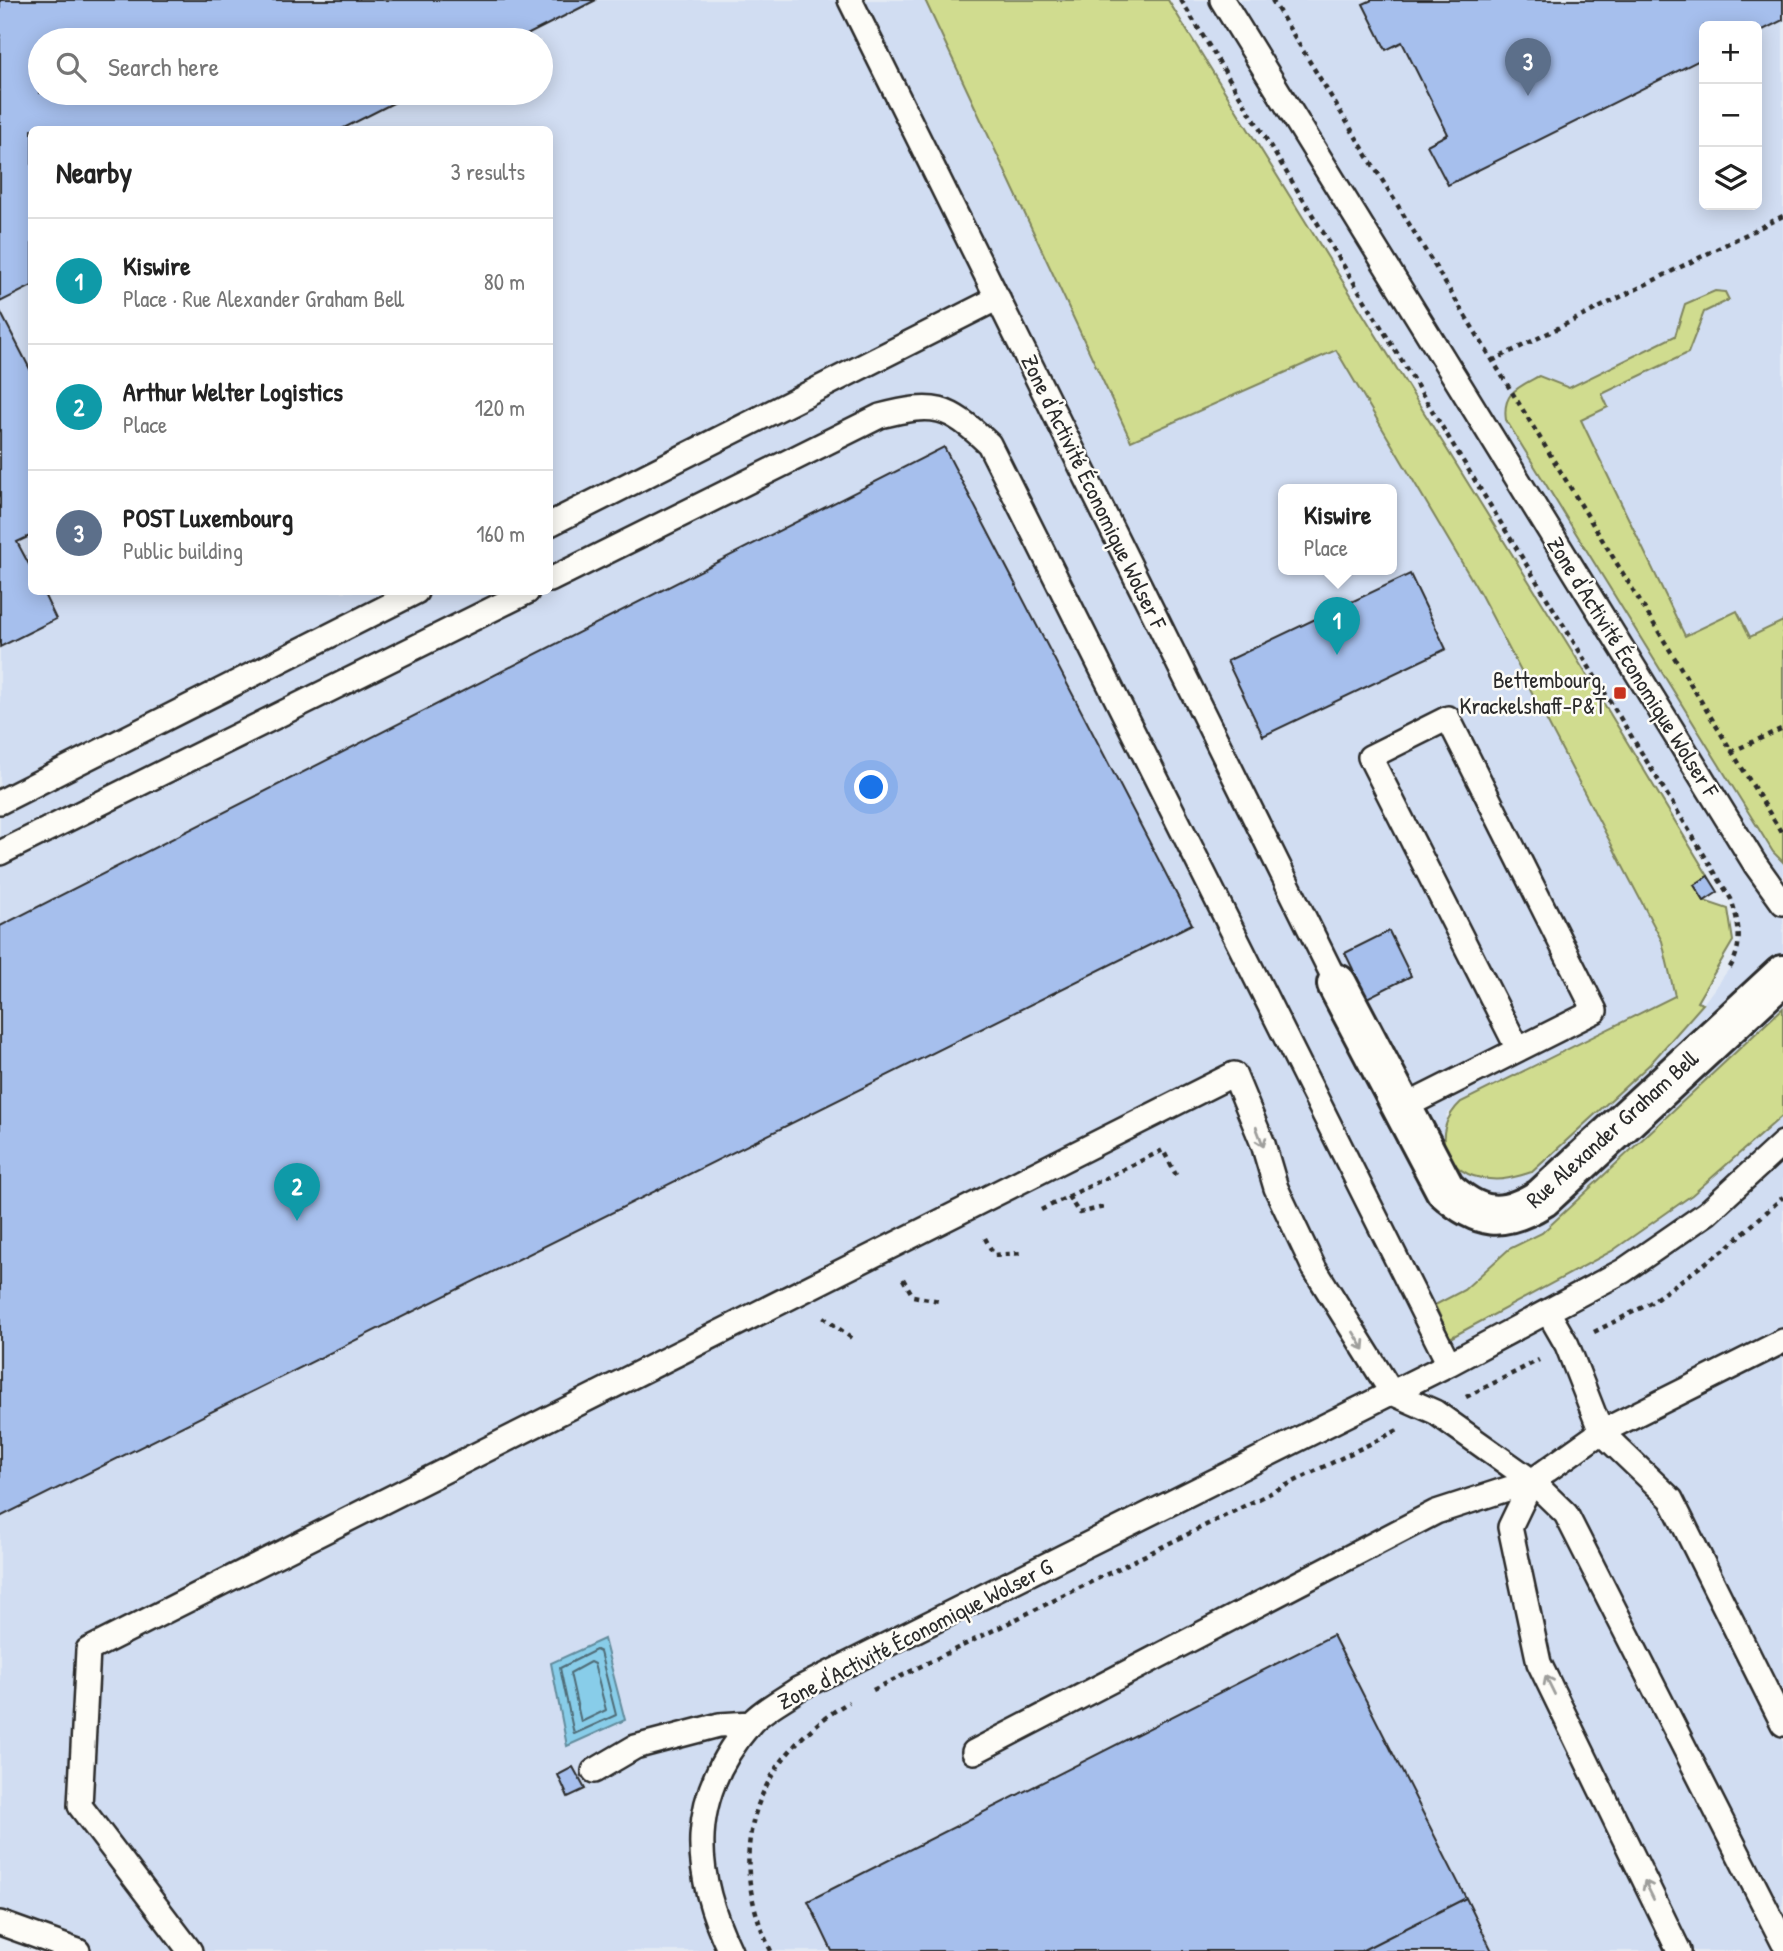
<!DOCTYPE html>
<html lang="en">
<head>
<meta charset="utf-8">
<style>
  body { margin:0; font-family:"Patrick Hand",sans-serif; background:#f6f6f6; color:#222 }
  .controls { position:absolute; right:21px; top:21px; display:grid; overflow:hidden; border-radius:10px; box-shadow:0 4px 18px #0003 }
  .controls button { width:63px; height:63px; display:grid; place-items:center; padding:0; border:0; border-bottom:2px solid #e0e0e0; background:#fff; color:#222; font:35px sans-serif }
  .you { position:absolute; left:872px; top:788px; width:24px; height:24px; margin:-18px; border:5px solid #fff; border-radius:50%; background:#1a73e8; box-shadow:0 0 0 10px #1a73e833 }
  .badge { display:grid; place-items:center; width:46px; height:46px; border-radius:50%; background:#c8321e; color:#fff; font-size:23px; font-weight:700 }
  .pin { position:absolute; translate:-50% -58px; filter:drop-shadow(0 2px 4px #0008) }
  .pin::after { content:''; position:absolute; top:37px; width:24px; height:21px; background:inherit; clip-path:polygon(0 0,100% 0,50% 100%) }
  .popup { position:absolute; left:1278px; top:484px; width:119px; height:91px; box-sizing:border-box; display:grid; place-content:center; border-radius:10px; background:#fff; filter:drop-shadow(0 2px 5px #0005); font-size:23px; white-space:nowrap; color:#767676 }
  .popup b { font-size:26px; color:#222 }
  .popup::after { content:''; position:absolute; left:50%; top:100%; margin-left:-14px; border:14px solid transparent; border-top-color:#fff }
  .list { margin:0; padding:0; list-style:none }
  h2 { display:flex; justify-content:space-between; align-items:center; height:91px; margin:0; padding:0 28px; font-size:30px }
  h2 small { font-size:23px; font-weight:400; color:#767676 }
  .list li { display:grid; grid-template-columns:46px 1fr auto; gap:21px; align-items:center; box-sizing:border-box; height:126px; padding:0 28px; border-top:2px solid #e0e0e0 }
  .list b { display:block; font-size:26px; white-space:nowrap }
  .list p { margin:0; font-size:23px; white-space:nowrap; color:#767676 }
  .list em { font-size:23px; font-style:normal; color:#767676 }
  .icon { flex:none; width:38px; height:38px; fill:none; stroke:currentColor; stroke-width:2; stroke-linecap:round; stroke-linejoin:round }
  .map { position:relative; flex:none; width:1783px; height:1951px; overflow:hidden }
  .search { position:absolute; background:#fff; box-shadow:0 4px 18px #0003; left:28px; top:28px; width:525px; height:77px; display:flex; align-items:center; gap:18px; box-sizing:border-box; padding:0 24px; border-radius:38px; color:#767676; font-size:26px }
  .panel { position:absolute; background:#fff; box-shadow:0 4px 18px #0003; left:28px; top:126px; width:525px; height:469px; border-radius:10px }
  .map>svg:first-child { display:block }
  .built { fill:#d1ddf2; fill-rule:evenodd }
  .green { fill:#d0dc8f; stroke:#7e845d; stroke-width:2 }
  .water { fill:#88cde9; stroke:#638c9d; stroke-width:2 }
  .lines { fill:none; stroke-linecap:round; stroke-linejoin:round }
  .shore { stroke:#506c77; stroke-width:2 }
  .building { fill:#a6bfed; stroke:#2b2b2b; stroke-width:2 }
  .service-casing { stroke:#2b2b2b; stroke-width:28 }
  .secondary-casing { stroke:#2b2b2b; stroke-width:44 }
  .path { stroke:#2b2b2b; stroke-width:4.5; stroke-dasharray:5 5; stroke-linecap:butt }
  .service { stroke:#fdfcf7; stroke-width:23 }
  .secondary { stroke:#fdfcf7; stroke-width:38 }
  .oneway { stroke:#9e9e9b }
  .poi-dot { fill:#c8321e; stroke:#fdfcf7; stroke-width:2.5 }
  .labels { text-anchor:middle; stroke-width:5; stroke-linejoin:round; paint-order:stroke }
  .street-label { font-size:23px; fill:#2b2b2b; stroke:#fdfcf7 }
  .poi-label { font-size:23px; fill:#2b2b2b; stroke:#fdfcf7; text-anchor:end }
</style>
</head>
<body>
<div class="map">
<svg width="1783" height="1951" viewBox="0 0 1783 1951">
  <rect width="100%" height="100%" fill="#e3eaf4"/>
  <filter id="ink" filterUnits="userSpaceOnUse"><feTurbulence type="fractalNoise" baseFrequency=".0143" numOctaves="2"/><feDisplacementMap in="SourceGraphic" scale="14" xChannelSelector="R" yChannelSelector="G"/><feConvolveMatrix kernelMatrix="1 2 1 2 8 2 1 2 1" color-interpolation-filters="sRGB"/></filter>
  <g filter="url(#ink)">
    <path class="built" d="M0,0H926L1131,441L1336,350L1481,595L1662,941L1675,996L1461,1102L1446,1115L1464,1172L1487,1180L1510,1179L1532,1172L1650,1064L1703,1004L1732,965L1740,942L1738,918L1731,899L1181,0H1783V1008L1542,1233L1509,1249L1464,1290L1435,1305L1450,1337L1612,1251L1692,1195L1783,1115V1951H46L0,1934ZM1704,26H1757V205H1704ZM40,40H541V93H40ZM32,130H550V592H32ZM1283,489H1391V569H1283Z"/>
    <path class="green" d="M925,0H1168L1574,654L1708,876L1694,885L1704,901L1728,909L1733,941L1697,1002L1703,1004L1650,1064L1532,1172C1518,1176 1504,1181 1489,1179C1445,1176 1428,1133 1461,1102L1675,996L1662,941L1481,595L1336,350L1131,441Z
      M1715,291L1725,292L1729,300L1704,312L1688,353L1602,394L1608,407L1581,420L1685,636L1737,611L1750,637L1783,621V862L1773,852L1506,420C1502,393 1517,388 1539,376L1569,388L1675,336L1685,304Z
      M1783,1008V1115L1692,1195L1612,1251L1450,1338L1435,1305L1464,1290L1509,1249L1542,1233Z"/>
    <path class="water" d="M604,1639L625,1720L567,1746L551,1663Z"/>
    <g class="lines">
      <path class="shore" d="M596,1650L600,1652L616,1715L574,1734L560,1668Z
        M590,1662L594,1664L606,1710L581,1722L570,1673Z"/>
    </g>
    <path class="building" d="M0,0H596L517,40H40V93H413L340,130H32V286L0,302Z
      M1372,0H1783V20L1757,33V26H1704V58L1448,185L1427,145L1448,134L1402,42L1386,50L1363,4Z
      M0,311L32,373V535L17,542L32,570V592H43L56,619L0,647Z
      M944,447L1192,924L0,1517V926Z
      M1410,574L1446,649L1263,736L1227,661Z
      M1708,876L1718,892L1704,901L1694,885Z
      M1389,931L1411,976L1367,998L1345,953Z
      M1333,1635L1466,1898L1361,1951H832L808,1901Z
      M573,1767L585,1789L568,1797L558,1775Z
      M1466,1898L1492,1951H1361Z"/>
    <g class="lines">
      <g class="service-casing">
        <path id="service" d="M850,0L1337,984
          M1222,0L1755,864L1783,903
          M550,524L998,298
          M550,580L880,416C936,402 947,405 989,444L1449,1364
          M0,802L416,592
          M0,853L527,592
          M1402,1108L1595,1011L1448,718L1370,757L1518,1049
          M1548,1312L1567,1345L1601,1432L1532,1481L1566,1514L1783,1942
          M1783,1341L1601,1432L1671,1499L1783,1724
          M974,1752L1436,1512L1532,1481
          M594,1771L635,1747L719,1725L751,1723
          M0,1923L78,1951
          M190,1951L80,1806L88,1650L1234,1074L1263,1144L1276,1188L1314,1268L1392,1393L1435,1412L1532,1481L1510,1527L1539,1663L1679,1951
          M730,1951C691,1870 688,1796 750,1724C762,1710 783,1700 798,1689L1449,1364L1623,1271L1707,1213L1783,1143"/>
      </g>
      <g class="secondary-casing">
        <path id="secondary" d="M1337,984L1445,1189C1479,1220 1502,1223 1542,1198L1783,975"/>
      </g>
      <path class="path" d="M1181,0L1731,899C1739,923 1744,946 1729,969
        M1272,0L1783,835
        M1492,361L1783,216
        M1731,752L1783,728
        M1068,1196L1079,1213L1104,1207
        M1041,1210L1163,1150L1176,1175
        M985,1238L994,1255L1024,1253
        M903,1279L913,1296L939,1301
        M823,1317L853,1339
        M1594,1332L1647,1305L1729,1246L1783,1197
        M1466,1397L1539,1360
        M873,1690L1398,1430
        M771,1951C722,1851 755,1758 849,1702"/>
      <use href="#service" class="service"/>
      <use href="#secondary" class="secondary"/>
    </g>
    <defs><path id="oneway-shaft" d="M-6 0H5M1.5-3L5.5 0L1.5 3" fill="none" stroke-width="1.6" stroke-linecap="round" stroke-linejoin="round" transform="scale(1.75)"/></defs>
    <g class="oneway">
      <use href="#oneway-shaft" transform="translate(1260 1137) rotate(69)"/>
      <use href="#oneway-shaft" transform="translate(1359 1341) rotate(58)"/>
      <use href="#oneway-shaft" transform="translate(1550 1685) rotate(-116)"/>
      <use href="#oneway-shaft" transform="translate(1649 1890) rotate(-116)"/>
    </g>
  </g>
  <rect class="poi-dot" x="1613" y="686" width="14" height="14" rx="3.5"/>
  <g class="labels">
    <g class="street-label">
      <text transform="translate(1094 492) rotate(64)" y="8">Zone d'Activité Économique Wolser F</text>
      <text transform="translate(1633 667) rotate(58)" y="8">Zone d'Activité Économique Wolser F</text>
      <text transform="translate(1612 1129) rotate(-42)" y="8">Rue Alexander Graham Bell</text>
      <text transform="translate(915 1634) rotate(-27)" y="8">Zone d'Activité Économique Wolser G</text>
    </g>
    <g class="poi-label">
      <text x="1606" y="688">Bettembourg,<tspan x="1606" dy="26">Krackelshaff-P&amp;T</tspan></text>
    </g>
  </g>
</svg>
<div class="controls">
<button>+</button>
<button>−</button>
<button><svg class="icon" aria-label="layers" viewBox="0 0 24 24"><path d="M12 4l9 5-9 5-9-5zM3 14l9 5 9-5"/></svg></button>
</div>
<div class="you"></div>
<div class="pin badge" style="left:1337px;top:655px;background:#0f9aa8">1</div>
<div class="popup"><b>Kiswire</b>Place</div>
<div class="pin badge" style="left:297px;top:1221px;background:#0f9aa8">2</div>
<div class="pin badge" style="left:1528px;top:96px;background:#5c6f8a">3</div>
<div class="search"><svg class="icon" aria-label="search" viewBox="0 0 24 24"><circle cx="10" cy="10" r="6"/><path d="M15 15l6 6"/></svg>Search here</div>
<section class="panel">
<h2>Nearby<small>3 results</small></h2>
<ul class="list">
<li><span class="badge" style="background:#0f9aa8">1</span><div><b>Kiswire</b><p>Place · Rue Alexander Graham Bell</p></div><em>80 m</em></li>
<li><span class="badge" style="background:#0f9aa8">2</span><div><b>Arthur Welter Logistics</b><p>Place</p></div><em>120 m</em></li>
<li><span class="badge" style="background:#5c6f8a">3</span><div><b>POST Luxembourg</b><p>Public building</p></div><em>160 m</em></li>
</ul>
</section>
</div>
</body>
</html>
